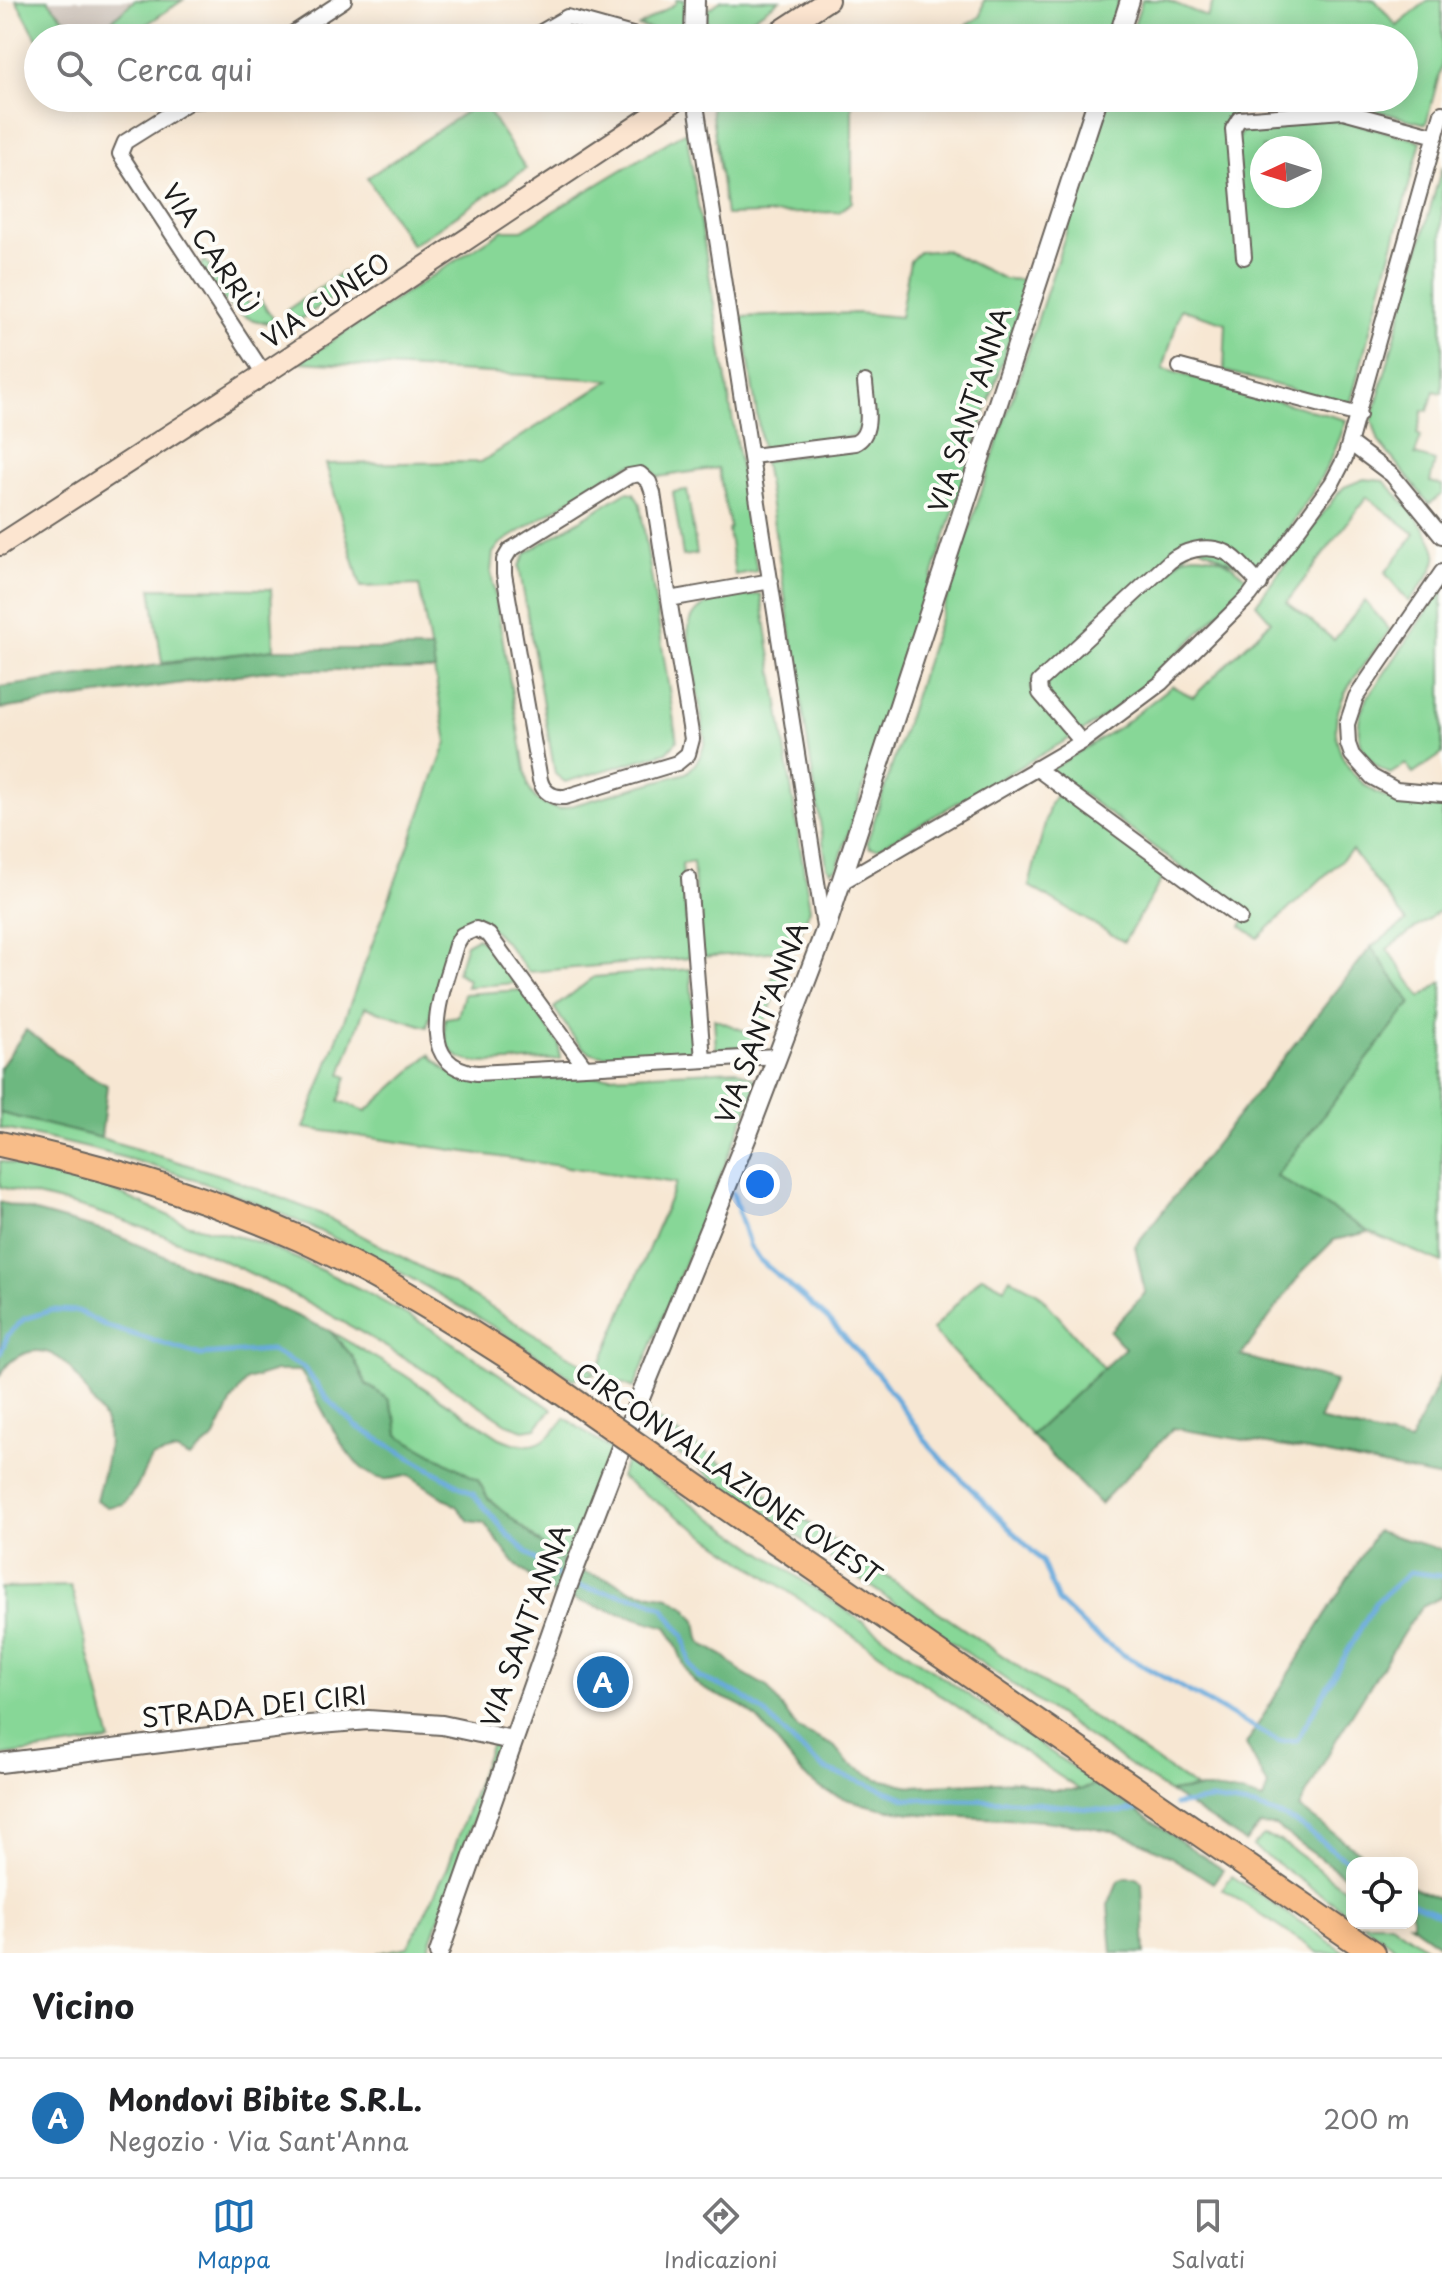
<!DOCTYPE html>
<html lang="it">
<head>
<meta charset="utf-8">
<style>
  body { margin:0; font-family:"Playpen Sans",sans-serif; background:#f2f2f2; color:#202124 }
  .controls { position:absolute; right:24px; bottom:24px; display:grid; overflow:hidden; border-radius:16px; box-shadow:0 4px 20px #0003 }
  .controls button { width:72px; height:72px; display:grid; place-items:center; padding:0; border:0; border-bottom:2px solid #e0e0e0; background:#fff; color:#202124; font:40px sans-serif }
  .compass { position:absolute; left:1250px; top:136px; width:72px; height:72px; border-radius:50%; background:#fff; box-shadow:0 4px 20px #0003; rotate:266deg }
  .you { position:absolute; left:760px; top:1184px; width:28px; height:28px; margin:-20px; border:6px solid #fff; border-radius:50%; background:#1a73e8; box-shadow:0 0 0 12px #1a73e833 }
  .badge { display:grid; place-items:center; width:52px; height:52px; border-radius:50%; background:#1f6fb2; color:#fff; font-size:26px; font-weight:700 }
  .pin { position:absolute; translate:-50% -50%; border:4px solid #fff; box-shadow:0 2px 8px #0006 }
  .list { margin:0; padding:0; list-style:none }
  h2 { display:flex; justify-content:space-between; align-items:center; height:104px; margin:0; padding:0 32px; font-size:34px }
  h2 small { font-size:26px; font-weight:400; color:#757577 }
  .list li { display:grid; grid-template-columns:52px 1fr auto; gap:24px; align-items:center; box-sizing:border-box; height:120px; padding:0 32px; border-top:2px solid #e0e0e0 }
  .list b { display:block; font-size:30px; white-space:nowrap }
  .list p { margin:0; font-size:26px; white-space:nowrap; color:#757577 }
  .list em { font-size:26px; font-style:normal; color:#757577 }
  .icon { flex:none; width:44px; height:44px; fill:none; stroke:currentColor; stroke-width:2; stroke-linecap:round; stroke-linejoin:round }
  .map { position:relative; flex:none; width:1442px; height:1953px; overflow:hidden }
  .search { position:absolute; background:#fff; box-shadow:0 4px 20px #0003; left:24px; right:24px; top:24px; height:88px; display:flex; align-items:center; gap:20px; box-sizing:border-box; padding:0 28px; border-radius:44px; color:#757577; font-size:30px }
  .sheet { height:224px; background:#fff }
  nav { display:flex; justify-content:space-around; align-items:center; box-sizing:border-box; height:112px; border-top:2px solid #e0e0e0; background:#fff; font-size:22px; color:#757577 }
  nav a { display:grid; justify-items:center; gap:4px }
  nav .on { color:#1f6fb2 }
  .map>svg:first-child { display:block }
  .industrial { fill:#cdc2b9 }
  .green { fill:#87d797; stroke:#527a5a; stroke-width:2; fill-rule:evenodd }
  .forest { fill:#6db880; stroke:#446a4e; stroke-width:2 }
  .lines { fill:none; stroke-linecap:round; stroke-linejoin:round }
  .stream { stroke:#66a9db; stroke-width:5 }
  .minor-casing { stroke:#69635c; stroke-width:18 }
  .tertiary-casing { stroke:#69635c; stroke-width:22 }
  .secondary-casing { stroke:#69635c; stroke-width:24 }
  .trunk-casing { stroke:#69635c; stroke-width:28 }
  .minor { stroke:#fff; stroke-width:14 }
  .tertiary { stroke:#fff; stroke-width:18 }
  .secondary { stroke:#fce5d0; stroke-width:20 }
  .trunk { stroke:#f8bd89; stroke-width:24 }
  .trunk-bridge-casing { stroke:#69635c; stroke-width:28; stroke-linecap:butt }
  .trunk-bridge { stroke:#f8bd89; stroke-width:24 }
  .labels { text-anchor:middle; stroke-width:8; stroke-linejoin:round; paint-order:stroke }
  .street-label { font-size:26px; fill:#1c1c1c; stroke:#fdfcf7 }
</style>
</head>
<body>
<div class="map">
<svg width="1442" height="1953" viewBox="0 0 1442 1953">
  <rect width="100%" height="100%" fill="#fdfcf7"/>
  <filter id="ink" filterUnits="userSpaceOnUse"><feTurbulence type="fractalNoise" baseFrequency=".0125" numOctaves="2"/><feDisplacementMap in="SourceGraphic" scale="16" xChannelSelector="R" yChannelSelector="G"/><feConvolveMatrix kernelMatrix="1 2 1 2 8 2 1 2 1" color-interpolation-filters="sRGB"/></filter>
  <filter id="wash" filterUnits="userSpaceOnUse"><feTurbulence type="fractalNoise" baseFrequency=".006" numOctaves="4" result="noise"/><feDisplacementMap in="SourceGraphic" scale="32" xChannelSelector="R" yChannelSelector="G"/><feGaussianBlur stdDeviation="1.8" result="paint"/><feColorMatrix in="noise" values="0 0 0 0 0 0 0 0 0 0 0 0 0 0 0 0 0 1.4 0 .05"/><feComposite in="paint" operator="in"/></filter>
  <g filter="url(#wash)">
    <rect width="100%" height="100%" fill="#f7e7d3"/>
    <path class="industrial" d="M16,0H183L126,38H38V40Z"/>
    <path class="green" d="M16,0H48C61,17 74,30 96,34L135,0H183L126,38H38V40Z
      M676,0H685V38L639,26L676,3Z
      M722,0H780L723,38H713L707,31L706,11Z
      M984,0H1119L1106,38H946L981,16Z
      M1142,0H1167L1207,17L1214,0H1375L1397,26L1428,0H1442V64L1426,124L1347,103L1241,111C1231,115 1228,121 1227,130L1240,137L1241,131L1246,125L1335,118L1421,141L1350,405L1224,371L1226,323L1181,309L1163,369L1346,420C1329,478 1290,525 1256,574L1196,545L1033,679L1031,688L1034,695L1072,737L878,848H870L867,842L1110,98H1404V38H1130ZM1262,148H1310V196H1262Z
      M888,98L852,99V202L839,212L726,215L711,108L718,100Z
      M482,101L526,169L412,245L367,178Z
      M686,131L757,571L735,575L728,529L730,528L718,468L658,477L650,467L633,464L616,471L500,544L493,553L491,572L528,786C535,802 544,806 560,809L686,773C696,765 703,753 705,740L688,633C691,595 731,599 761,594L810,909L755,1046L716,1049L714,1019L750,1033L783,951L700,957L693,862L682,864L689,958L528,972C510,949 474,889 450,941L427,1027L365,1007L341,1074L347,1077L339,1101L366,1111L430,1054C445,1072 457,1080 480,1082L736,1070L759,1081L634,1388L597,1373L573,1379C454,1298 330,1227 193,1179C130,1157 65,1142 0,1128V1113L101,1138L227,1177L319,1213L453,1284L597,1373L676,1183L304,1128L447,742L419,585L361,587L326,464L481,462L610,380L299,362L503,230H522Z
      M1442,166V393L1434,391L1428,411L1423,410L1417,434L1421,436L1415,455L1435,461L1430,482L1442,485V494L1429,504L1379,442L1372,420Z
      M945,250L1004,279L1029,280L837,868L831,871L827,867L764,461L864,445L872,433L861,425L855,436L762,449L742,317L857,313L900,317L910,261L919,252Z
      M205,260L225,291L239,293L250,305L260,299L277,324C233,321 223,300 200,267Z
      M343,272L352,284L292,325L284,312Z
      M1364,479L1384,481C1397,494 1440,540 1436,559C1433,574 1418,589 1409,602L1385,573L1415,534L1367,497L1287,602L1334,640L1365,601L1390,630C1373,654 1348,680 1339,708C1325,749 1358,793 1399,801C1413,804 1428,804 1442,804V909L1387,949L1421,997L1442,982V1263L1369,1232L1276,1176L1411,1003L1371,947L1406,922L1352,850L1258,938L1241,926L1247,916L1050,770L1121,726L1172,686L1193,697L1271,621L1256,604L1335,497L1344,487Z
      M687,490L697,554L683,556L673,492Z
      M626,492L634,493L640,504L677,741L667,752L565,782L555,774L519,566L526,553Z
      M1194,555C1224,556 1228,561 1250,581C1197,636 1144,691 1080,733L1045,693V684L1184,557Z
      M151,588L271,589L274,649L162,663Z
      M1442,590V754L1413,774L1406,764L1390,774C1358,758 1350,727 1368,697Z
      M1058,793L1167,871L1124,942L1029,886L1050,804Z
      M477,938L488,945L516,983L466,987L468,980L457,972L466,944Z
      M690,969L696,1050C674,1052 606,1061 590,1052C575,1045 564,1021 554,1008L594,977Z
      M521,990L559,1044L560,1059C543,1060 526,1061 509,1062C473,1064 441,1066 445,1018L458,1016L464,994Z
      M0,1161L105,1187L187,1224L251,1240L298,1259L362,1290L430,1328L552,1409L536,1428L524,1430L510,1425C379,1339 245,1258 94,1211C63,1202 31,1195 0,1187Z
      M982,1276L1004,1288L1010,1278L1038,1293L1104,1368L1031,1435L932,1330Z
      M330,1331L403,1374L500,1438C532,1452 546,1445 565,1418L611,1450L567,1566L488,1498L478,1480L398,1435L396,1419L388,1399L366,1384L353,1357Z
      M645,1411L1196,1788L1169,1792L639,1427Z
      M627,1459L1097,1784L1080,1790L620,1477Z
      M71,1586L111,1741L0,1756V1588Z
      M491,1743L498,1749L427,1953H377L408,1947L447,1869Z
      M1264,1836L1280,1841L1352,1894V1916L1252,1846Z
      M1232,1876L1346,1953H1319L1222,1889Z
      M1362,1923H1391L1433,1953H1403Z"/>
    <path class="forest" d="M274,649H432L435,670H273L0,709V687Z
      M1371,947L1411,1003L1276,1176L1369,1232L1334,1240L1303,1271L1241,1356L1336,1381L1319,1420L1410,1442L1442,1374V1478L1309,1451L1173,1428L1100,1504L1031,1435L1125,1348L1110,1331L1145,1293L1135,1246Z
      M26,1030L84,1073L107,1085L101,1138L0,1113V1068Z
      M0,1202L110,1233L197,1270L330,1331L353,1357L366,1384L388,1399L396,1419L398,1435L478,1480L488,1498L567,1566L555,1596L515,1564L484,1523L469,1521L456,1506L409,1475C401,1477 391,1480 383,1479C345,1473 321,1399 300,1371H276L247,1380L233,1399L215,1437L190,1458L176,1451L151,1458L136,1488L123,1504L107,1507L96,1500C102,1475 114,1445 104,1420C101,1413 95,1406 91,1399C78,1377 58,1342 26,1353C14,1357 5,1365 0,1377Z
      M1377,1531L1442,1550V1597L1422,1607L1411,1621L1336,1740L1299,1808L1374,1863H1352V1881L1275,1826L1260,1825L1245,1842L1169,1792C1206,1786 1228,1789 1263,1800L1268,1786L1246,1744Z
      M582,1572L612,1580L630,1590L669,1597L685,1607L696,1620L699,1639L704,1645L724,1656L740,1671L767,1687L798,1729L834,1746L849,1764L878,1779L911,1786L1018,1781L1050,1790H1080L1097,1784L1223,1870L1213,1883C1181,1863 1147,1840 1110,1831C1019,1809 921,1829 832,1794C795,1779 780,1738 751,1713C735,1698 708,1697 693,1680C680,1665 679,1643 666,1627L572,1599Z
      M1126,1878H1136L1142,1882L1145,1953H1112L1108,1905L1118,1881Z
      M1412,1887L1442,1900V1946L1409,1923H1412Z"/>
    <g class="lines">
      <path class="stream" d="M733,1193L749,1245L760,1260L829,1320L881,1378L932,1449L1042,1561L1058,1601L1088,1630L1122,1654L1278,1741L1297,1740L1375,1603L1410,1572L1442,1576
        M0,1354L8,1335L24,1319L52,1310L78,1311L106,1326L201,1355L270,1350L304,1368L330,1402L356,1426L473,1494L510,1537L549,1572L584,1588L645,1599L663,1608L684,1636L690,1664L699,1677L741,1695L766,1714L795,1744L825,1769L908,1799L1015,1801L1119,1812L1149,1808
        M1175,1805L1212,1800L1255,1807L1294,1821L1352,1864
        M1412,1902L1442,1916"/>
    </g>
  </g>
  <g filter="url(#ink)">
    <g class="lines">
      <g class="minor-casing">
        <path id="minor" d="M286,38L344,0
          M531,38L567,17L643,38
          M195,98L125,142L120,154L264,374
          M695,98L824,927
          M190,101L239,98
          M1244,257L1233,129L1239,119L1343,111L1436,136
          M1180,367L1359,415
          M1351,444L1392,475L1442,536
          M752,456L855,443C875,434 866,401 865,382
          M1442,572L1356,697L1347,724L1348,744L1352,755L1372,777L1396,790L1442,794
          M669,599L692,739L688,754L677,763L565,797C553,798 543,792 540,780L504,574V560L510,550L629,476L640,474L649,482L653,493L669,599L771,581
          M1082,742L1040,693L1039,682L1169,562C1183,550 1206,544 1225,552C1238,558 1249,574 1260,584
          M1036,768L1240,918
          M689,878L703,1060
          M842,882L1082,742L1161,683L1250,595L1332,483L1345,458L1442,113
          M585,1067L477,1073C409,1065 445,986 456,945L462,935L476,929L489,935L585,1067L777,1056"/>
      </g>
      <g class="tertiary-casing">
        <path id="tertiary" d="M694,38L695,0
          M1118,38L1130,0
          M0,1763L298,1726L368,1720L442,1725L512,1740
          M439,1953L567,1588L640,1398L746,1139L825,931L1098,98"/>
      </g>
      <g class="secondary-casing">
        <path id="secondary" d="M770,38L828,0
          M0,545L264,374L679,98"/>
      </g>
      <g class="trunk-casing">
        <path id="trunk" d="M0,1144C103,1166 205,1196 301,1239C384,1277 461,1326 537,1375
          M707,1494L1373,1953"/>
      </g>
      <use href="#minor" class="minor"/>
      <use href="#tertiary" class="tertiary"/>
      <use href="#secondary" class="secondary"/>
      <use href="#trunk" class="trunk"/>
      <g class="trunk-bridge-casing">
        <path id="trunk-bridge" d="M537,1375L707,1494"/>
      </g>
      <use href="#trunk-bridge" class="trunk-bridge"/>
    </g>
  </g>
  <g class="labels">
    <g class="street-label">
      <text transform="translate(210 249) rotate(56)" y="9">VIA CARRÙ</text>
      <text transform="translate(326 301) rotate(-34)" y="9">VIA CUNEO</text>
      <text transform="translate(970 410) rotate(-72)" y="9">VIA SANT'ANNA</text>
      <text transform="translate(762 1023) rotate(-69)" y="9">VIA SANT'ANNA</text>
      <text transform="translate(728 1474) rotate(35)" y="9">CIRCONVALLAZIONE OVEST</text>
      <text transform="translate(526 1626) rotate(-70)" y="9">VIA SANT'ANNA</text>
      <text transform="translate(254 1707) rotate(-6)" y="9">STRADA DEI CIRI</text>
    </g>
  </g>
</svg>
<div class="controls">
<button><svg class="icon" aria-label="locate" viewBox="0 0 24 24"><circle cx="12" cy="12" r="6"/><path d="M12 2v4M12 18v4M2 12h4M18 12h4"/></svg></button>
</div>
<svg class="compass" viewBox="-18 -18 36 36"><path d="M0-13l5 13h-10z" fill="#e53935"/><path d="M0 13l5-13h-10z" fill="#757577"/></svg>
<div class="you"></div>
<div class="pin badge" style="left:603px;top:1682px">A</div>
<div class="search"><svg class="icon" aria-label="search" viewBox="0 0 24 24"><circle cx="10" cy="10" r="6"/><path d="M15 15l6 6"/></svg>Cerca qui</div>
</div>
<section class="sheet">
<h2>Vicino<small></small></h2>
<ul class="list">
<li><span class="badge">A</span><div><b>Mondovi Bibite S.R.L.</b><p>Negozio · Via Sant'Anna</p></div><em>200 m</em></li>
</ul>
</section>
<nav>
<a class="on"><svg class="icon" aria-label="map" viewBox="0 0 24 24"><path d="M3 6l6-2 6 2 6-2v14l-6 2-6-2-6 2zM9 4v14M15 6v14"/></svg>Mappa</a>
<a><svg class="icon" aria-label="directions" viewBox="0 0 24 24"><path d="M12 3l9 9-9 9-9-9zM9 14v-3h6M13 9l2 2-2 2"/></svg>Indicazioni</a>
<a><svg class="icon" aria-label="saved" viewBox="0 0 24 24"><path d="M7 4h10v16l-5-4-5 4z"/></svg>Salvati</a>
</nav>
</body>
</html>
